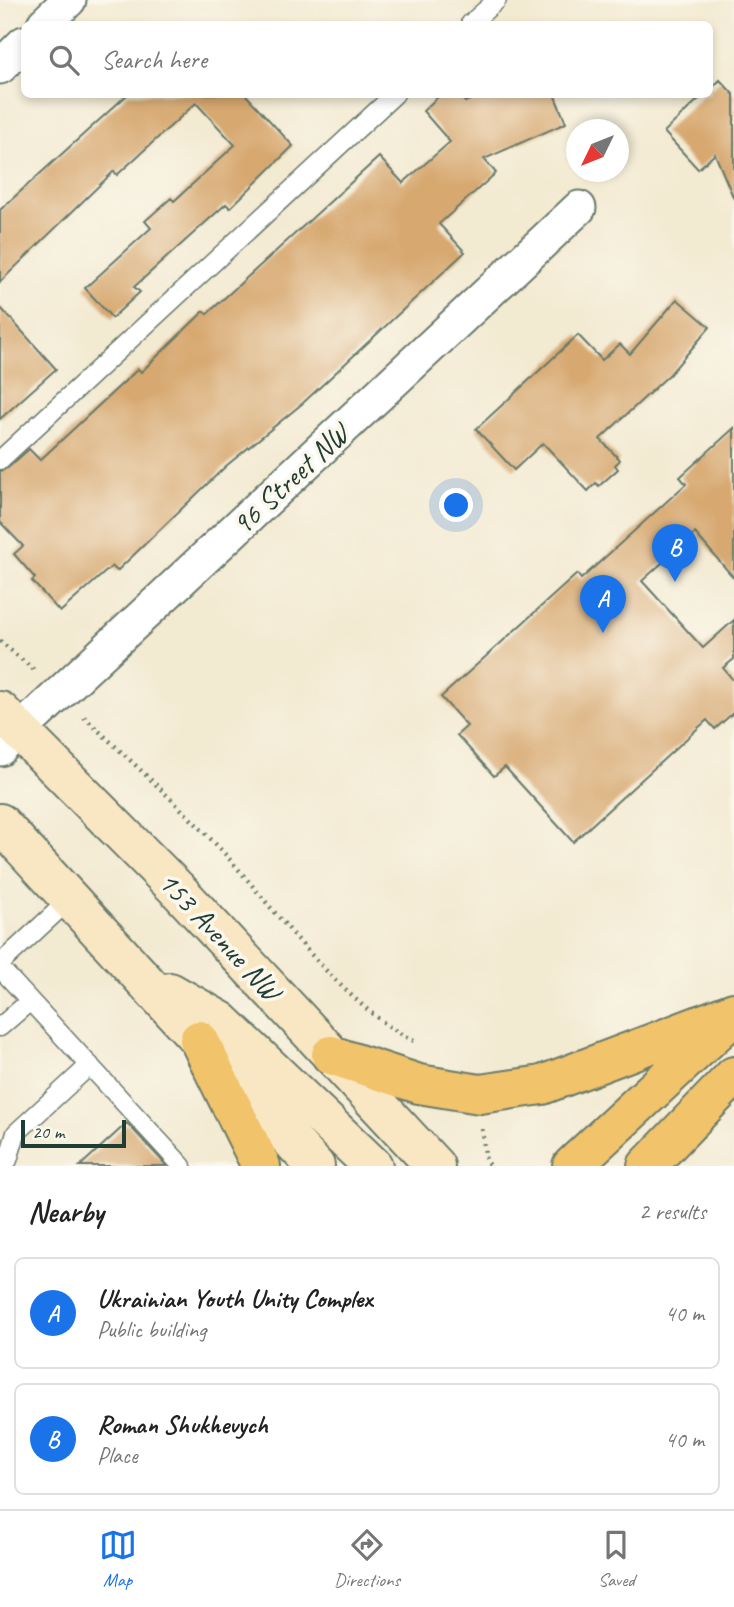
<!DOCTYPE html>
<html lang="en">
<head>
<meta charset="utf-8">
<style>
  body { margin:0; font-family:Caveat,sans-serif; background:#f2f2f2; color:#222 }
  .compass { position:absolute; left:566px; top:119px; width:63px; height:63px; border-radius:50%; background:#fff; box-shadow:0 4px 10px #0003; rotate:227deg }
  .scale { position:absolute; left:21px; bottom:18px; width:105px; box-sizing:border-box; padding-left:7px; border:4px solid #1f3d34; border-top:0; font-size:19px; line-height:24px; white-space:nowrap; color:#1f3d34; -webkit-text-stroke:5px #fbf7ec; paint-order:stroke }
  .you { position:absolute; left:457px; top:506px; width:24px; height:24px; margin:-18px; border:5px solid #fff; border-radius:50%; background:#1a73e8; box-shadow:0 0 0 10px #1a73e833 }
  .badge { display:grid; place-items:center; width:46px; height:46px; border-radius:50%; background:#1a73e8; color:#fff; font-size:23px; font-weight:700 }
  .pin { position:absolute; translate:-50% -58px; filter:drop-shadow(0 2px 4px #0008) }
  .pin::after { content:''; position:absolute; top:37px; width:24px; height:21px; background:inherit; clip-path:polygon(0 0,100% 0,50% 100%) }
  .list { margin:0; padding:0; list-style:none }
  h2 { display:flex; justify-content:space-between; align-items:center; height:91px; margin:0; padding:0 28px; font-size:30px }
  h2 small { font-size:23px; font-weight:400; color:#767676 }
  .list li { display:grid; grid-template-columns:46px 1fr auto; gap:21px; align-items:center; box-sizing:border-box; height:112px; margin:0 14px 14px; padding:0 14px; border:2px solid #e0e0e0; border-radius:10px }
  .list b { display:block; font-size:26px; white-space:nowrap }
  .list p { margin:0; font-size:23px; white-space:nowrap; color:#767676 }
  .list em { font-size:23px; font-style:normal; color:#767676 }
  .icon { flex:none; width:38px; height:38px; fill:none; stroke:currentColor; stroke-width:2; stroke-linecap:round; stroke-linejoin:round }
  .map { position:relative; flex:none; width:734px; height:1166px; overflow:hidden }
  .search { position:absolute; background:#fff; box-shadow:0 4px 10px #0003; left:21px; right:21px; top:21px; height:77px; display:flex; align-items:center; gap:18px; box-sizing:border-box; padding:0 24px; border-radius:10px; color:#767676; font-size:26px }
  .sheet { height:343px; background:#fff }
  nav { display:flex; justify-content:space-around; align-items:center; box-sizing:border-box; height:98px; border-top:2px solid #e0e0e0; background:#fff; font-size:19px; color:#767676 }
  nav a { display:grid; justify-items:center; gap:4px }
  nav .on { color:#1a73e8 }
  .map>svg:first-child { display:block }
  .building { fill:#d7a870 }
  .lines { fill:none; stroke-linecap:round; stroke-linejoin:round }
  .lane-casing { stroke:#697a6b; stroke-width:21 }
  .street-casing { stroke:#697a6b; stroke-width:37 }
  .secondary-casing { stroke:#697a6b; stroke-width:42 }
  .primary-casing { stroke:#697a6b; stroke-width:42 }
  .path { stroke:#697a6b; stroke-width:4.5; stroke-dasharray:2 5; stroke-linecap:butt }
  .lane { stroke:#fff; stroke-width:18 }
  .street { stroke:#fff; stroke-width:33 }
  .secondary { stroke:#f9e7c3; stroke-width:38 }
  .primary { stroke:#f1c36a; stroke-width:38 }
  .labels { text-anchor:middle; stroke-width:7; stroke-linejoin:round; paint-order:stroke }
  .street-label { font-size:30px; fill:#1f3d34; stroke:#fbf7ec }
</style>
</head>
<body>
<div class="map">
<svg width="734" height="1166" viewBox="0 0 734 1166">
  <rect width="100%" height="100%" fill="#fbf7ec"/>
  <filter id="ink" filterUnits="userSpaceOnUse"><feTurbulence type="fractalNoise" baseFrequency=".0143" numOctaves="2"/><feDisplacementMap in="SourceGraphic" scale="14" xChannelSelector="R" yChannelSelector="G"/><feConvolveMatrix kernelMatrix="1 2 1 2 8 2 1 2 1" color-interpolation-filters="sRGB"/></filter>
  <filter id="wash" filterUnits="userSpaceOnUse"><feTurbulence type="fractalNoise" baseFrequency=".00686" numOctaves="4" result="noise"/><feDisplacementMap in="SourceGraphic" scale="28" xChannelSelector="R" yChannelSelector="G"/><feGaussianBlur stdDeviation="1.57" result="paint"/><feColorMatrix in="noise" values="0 0 0 0 0 0 0 0 0 0 0 0 0 0 0 0 0 1.4 0 .05"/><feComposite in="paint" operator="in"/></filter>
  <g filter="url(#wash)">
    <rect width="100%" height="100%" fill="#f3ead2"/>
    <g id="blocks">
      <path class="building" d="M720,80L734,95V199L715,154L698,169L664,132L704,94H710V90Z
        M128,94H245L293,146L230,208L226,204L134,287L140,292L112,318L85,288L151,228L145,221L171,198L174,201L235,145L196,103L117,175L114,171L0,282V210Z
        M441,94H458L465,102L483,94H554L566,123L484,159L496,173L439,224L465,252L303,403L226,466L117,571L112,566L60,612L32,581L35,578L14,554L23,546L0,522V471L8,468L29,449L40,460L138,369L141,372L204,311L207,314L379,157L403,183L450,142L423,111Z
        M677,299L710,327L670,374L600,439L620,460L615,465L618,469L599,486L596,483L588,491L543,443L514,470L476,429L578,335L602,360L620,344L630,354Z
        M0,307L56,369L0,419Z
        M734,428V578L695,533L642,581L703,648L734,620V659L723,668L734,681V712L715,729L707,720L573,842L505,767L494,776L457,735L467,726L441,697L577,574L581,579L686,484L680,477Z
        M127,1123L167,1166H80Z"/>
    </g>
  </g>
  <g filter="url(#ink)">
    <use href="#blocks" fill-opacity="0" stroke="#697a6b" stroke-width="2"/>
    <g class="lines">
      <g class="lane-casing">
        <path id="lane" d="M470,24L497,0
          M0,460L395,94
          M0,964L70,899
          M0,968L182,1166
          M0,1027L30,1001
          M1,1166L8,1160L16,1133L90,1065"/>
      </g>
      <g class="street-casing">
        <path id="street" d="M44,24L69,0
          M0,67L24,43
          M0,749L579,208"/>
      </g>
      <g class="secondary-casing">
        <path id="secondary" d="M0,711L179,891L435,1166
          M0,823L315,1166
          M170,992L221,1021L373,1166"/>
      </g>
      <g class="primary-casing">
        <path id="primary" d="M199,1040L261,1166
          M331,1055L419,1084L480,1094L542,1085L734,1012
          M572,1166L727,1022
          M647,1166L734,1076"/>
      </g>
      <path class="path" d="M0,641L34,670
        M84,717C131,761 180,806 225,854C277,912 345,1007 414,1041
        M482,1129L486,1162L490,1166"/>
      <use href="#lane" class="lane"/>
      <use href="#street" class="street"/>
      <use href="#secondary" class="secondary"/>
      <use href="#primary" class="primary"/>
    </g>
  </g>
  <g class="labels">
    <g class="street-label">
      <text transform="translate(290 479) rotate(-43)" y="10">96 Street NW</text>
      <text transform="translate(220 936) rotate(47)" y="10">153 Avenue NW</text>
    </g>
  </g>
</svg>
<svg class="compass" viewBox="-18 -18 36 36"><path d="M0-13l5 13h-10z" fill="#e53935"/><path d="M0 13l5-13h-10z" fill="#767676"/></svg>
<div class="scale">20 m</div>
<div class="you"></div>
<div class="pin badge" style="left:603px;top:633px">A</div>
<div class="pin badge" style="left:675px;top:582px">B</div>
<div class="search"><svg class="icon" aria-label="search" viewBox="0 0 24 24"><circle cx="10" cy="10" r="6"/><path d="M15 15l6 6"/></svg>Search here</div>
</div>
<section class="sheet">
<h2>Nearby<small>2 results</small></h2>
<ul class="list">
<li><span class="badge">A</span><div><b>Ukrainian Youth Unity Complex</b><p>Public building</p></div><em>40 m</em></li>
<li><span class="badge">B</span><div><b>Roman Shukhevych</b><p>Place</p></div><em>40 m</em></li>
</ul>
</section>
<nav>
<a class="on"><svg class="icon" aria-label="map" viewBox="0 0 24 24"><path d="M3 6l6-2 6 2 6-2v14l-6 2-6-2-6 2zM9 4v14M15 6v14"/></svg>Map</a>
<a><svg class="icon" aria-label="directions" viewBox="0 0 24 24"><path d="M12 3l9 9-9 9-9-9zM9 14v-3h6M13 9l2 2-2 2"/></svg>Directions</a>
<a><svg class="icon" aria-label="saved" viewBox="0 0 24 24"><path d="M7 4h10v16l-5-4-5 4z"/></svg>Saved</a>
</nav>
</body>
</html>
